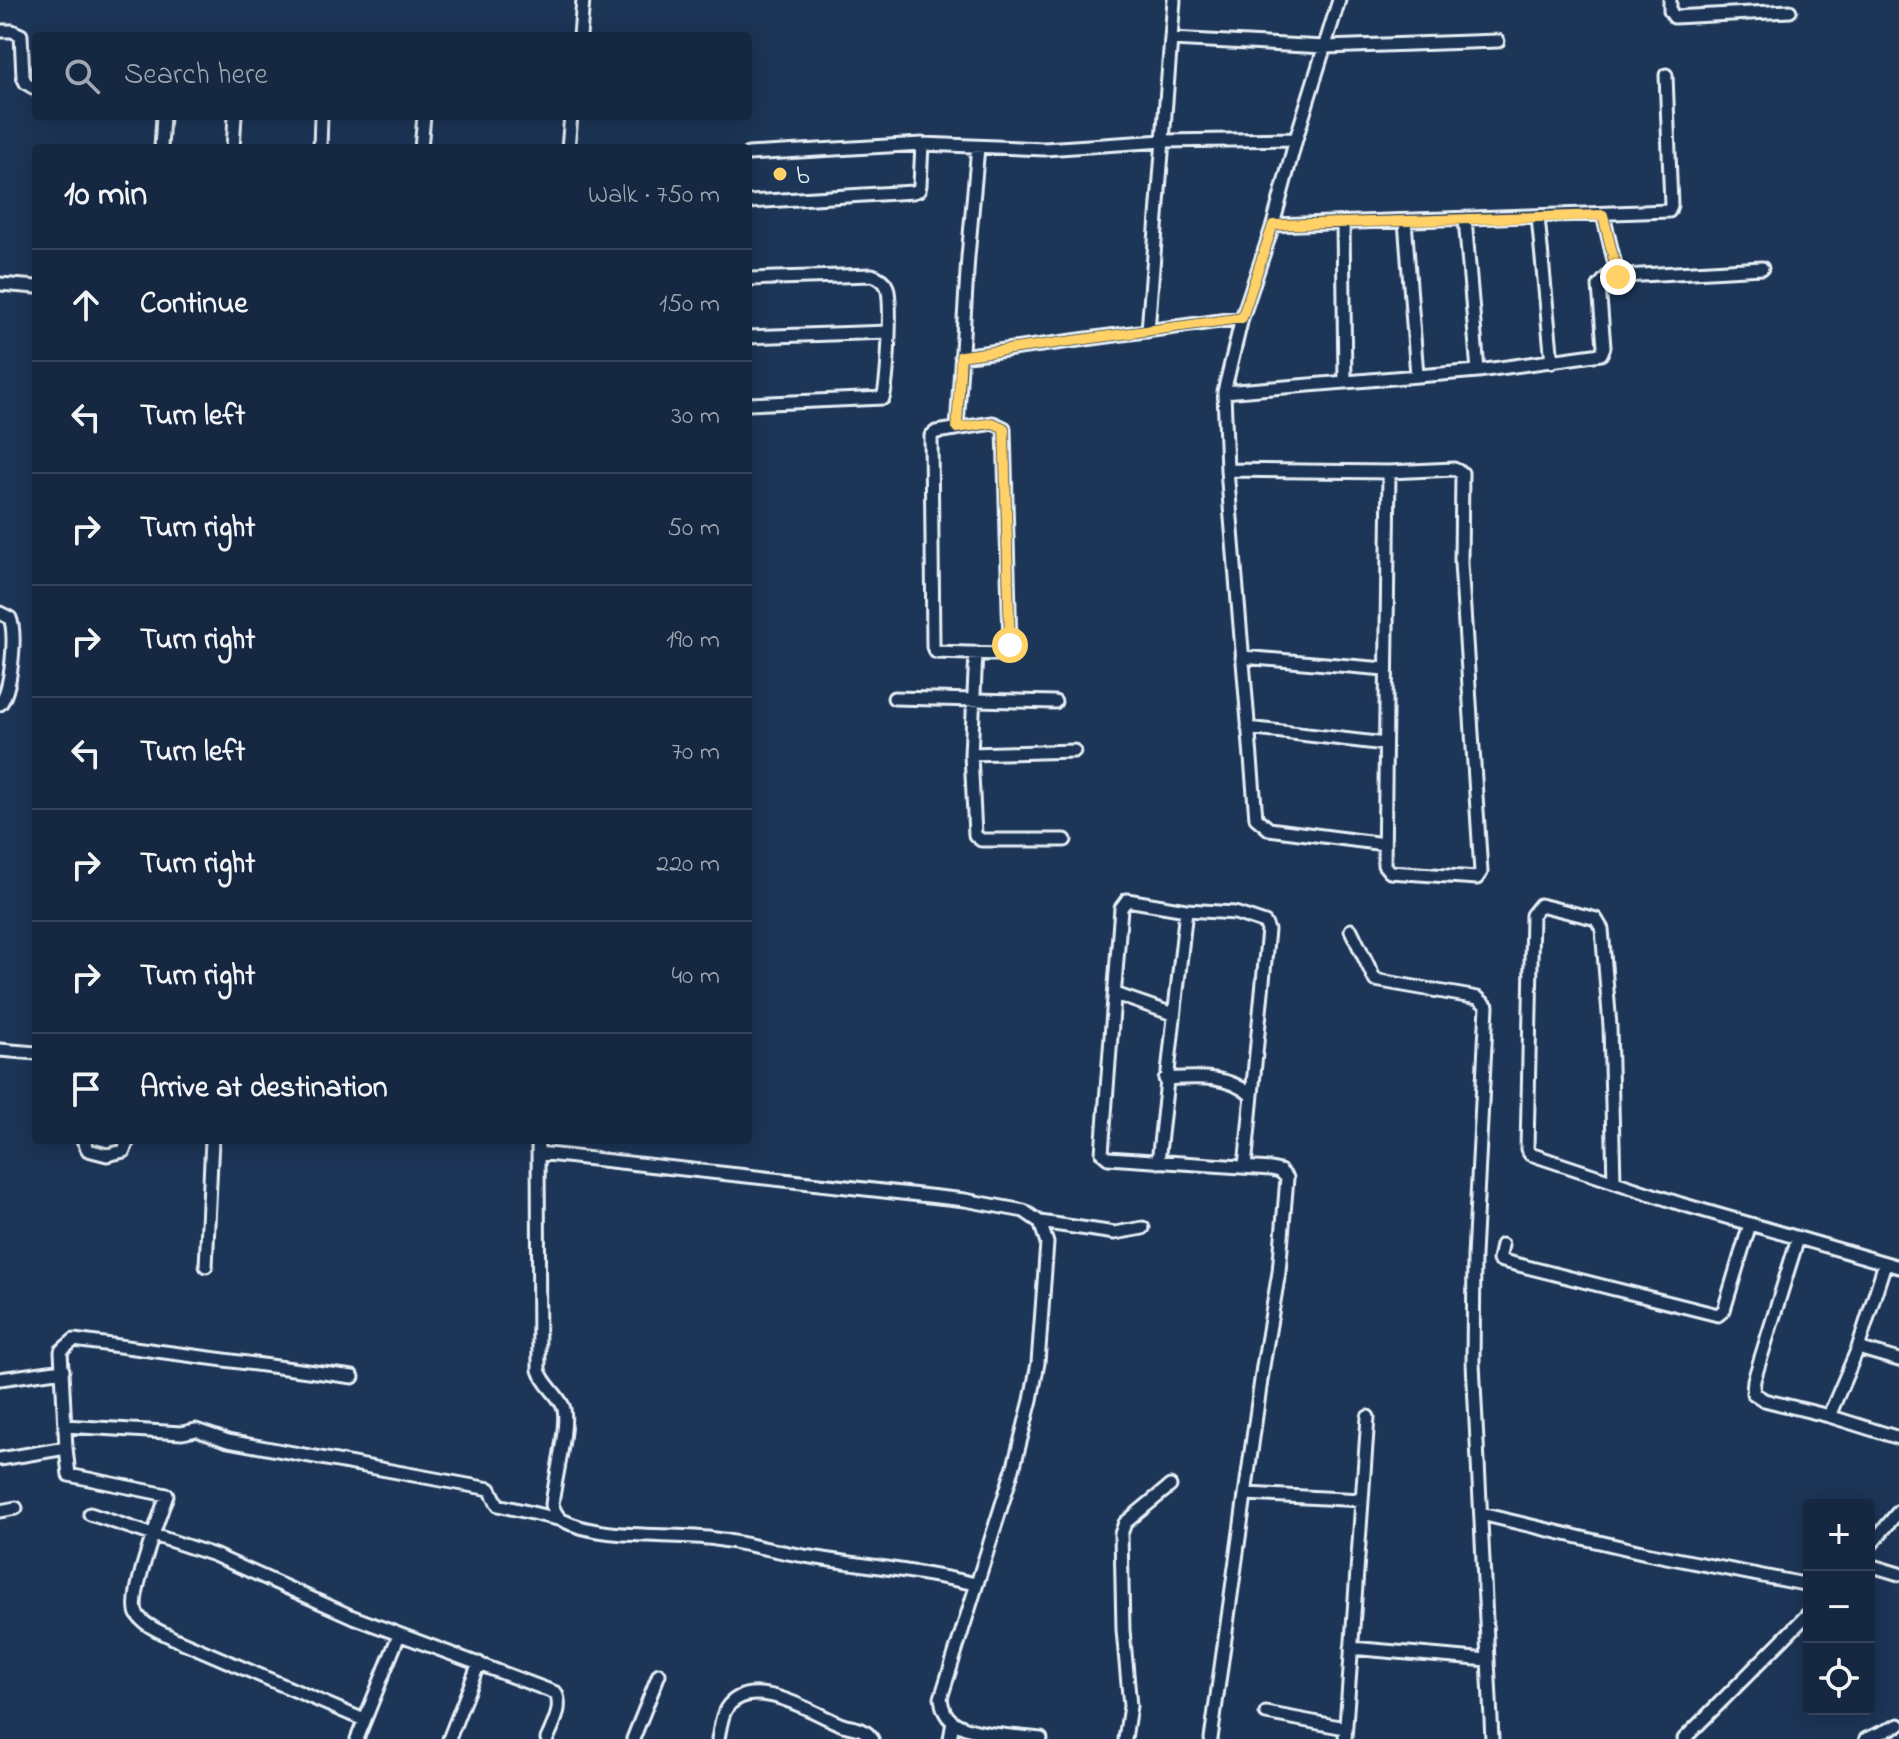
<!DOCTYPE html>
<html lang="en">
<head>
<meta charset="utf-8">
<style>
  body { margin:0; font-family:"Indie Flower",sans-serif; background:#1f3048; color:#f1f3f6 }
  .controls { position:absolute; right:24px; bottom:24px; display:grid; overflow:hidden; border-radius:8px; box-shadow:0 4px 20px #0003 }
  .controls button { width:72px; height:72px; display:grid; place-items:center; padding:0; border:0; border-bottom:2px solid #35445a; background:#162841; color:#f1f3f6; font:40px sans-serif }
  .stop { position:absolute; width:24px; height:24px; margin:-18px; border:6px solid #ffd166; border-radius:50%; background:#fff }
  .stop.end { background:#ffd166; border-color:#fff; box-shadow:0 2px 8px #0008 }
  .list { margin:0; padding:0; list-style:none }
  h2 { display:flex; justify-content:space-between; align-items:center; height:104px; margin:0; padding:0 32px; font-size:34px }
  h2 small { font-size:26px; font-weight:400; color:#9ea6b1 }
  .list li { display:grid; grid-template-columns:52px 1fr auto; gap:24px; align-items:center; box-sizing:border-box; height:112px; padding:0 32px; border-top:2px solid #35445a }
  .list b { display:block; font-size:30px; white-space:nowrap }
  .list em { font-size:26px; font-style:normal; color:#9ea6b1 }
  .icon { flex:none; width:44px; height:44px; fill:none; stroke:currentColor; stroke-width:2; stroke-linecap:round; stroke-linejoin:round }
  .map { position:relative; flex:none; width:1899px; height:1739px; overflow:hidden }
  .search { position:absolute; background:#162841; box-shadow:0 4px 20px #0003; left:32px; top:32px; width:720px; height:88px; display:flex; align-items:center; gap:20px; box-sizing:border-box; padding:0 28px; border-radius:8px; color:#9ea6b1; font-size:30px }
  .panel { position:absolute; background:#162841; box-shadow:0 4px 20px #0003; left:32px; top:144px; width:720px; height:1000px; border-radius:8px }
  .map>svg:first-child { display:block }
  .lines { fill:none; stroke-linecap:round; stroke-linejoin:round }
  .minor-casing { stroke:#e8f1f8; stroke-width:17 }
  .minor { stroke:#1d3557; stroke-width:11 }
  .route { stroke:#ffd166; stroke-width:10 }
  .poi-dot { fill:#ffd166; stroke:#1d3557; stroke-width:3 }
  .labels { text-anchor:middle; stroke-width:6; stroke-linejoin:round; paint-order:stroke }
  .poi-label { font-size:26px; fill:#e8f1f8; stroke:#1d3557; text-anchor:start }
</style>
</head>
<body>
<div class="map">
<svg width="1899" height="1739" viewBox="0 0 1899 1739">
  <rect width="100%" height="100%" fill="#1d3557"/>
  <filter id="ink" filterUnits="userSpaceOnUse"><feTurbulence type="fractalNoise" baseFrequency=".0125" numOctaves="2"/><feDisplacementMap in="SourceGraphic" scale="16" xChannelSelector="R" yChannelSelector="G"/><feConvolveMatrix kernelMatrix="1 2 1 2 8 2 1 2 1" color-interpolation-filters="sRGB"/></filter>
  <g filter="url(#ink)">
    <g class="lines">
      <g class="minor-casing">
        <path id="minor" d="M1339,0L1296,139L1273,225L1242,318L1224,392L1227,470L1256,818L1269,829L1384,844
          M1670,0V11L1674,17L1790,11
          M0,31H12L21,35L23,77L26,83L36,89
          M580,36L583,0
          M1171,39L1325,47L1498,41
          M161,148L163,116
          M233,148L235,116
          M320,148L321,116
          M421,148L424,116
          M568,148L571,116
          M748,154L922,144L1044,149L1163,141L1296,139
          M748,202L913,192L919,190L920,185L922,144
          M1603,215L1618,277
          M1538,217L1552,362
          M1465,219L1478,371
          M1405,221L1417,375
          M1343,223L1345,381
          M1273,225L1669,211L1671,205L1666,75
          M748,279L872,275C879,277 884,280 887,287C892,301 888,382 883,398L748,404
          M0,284L36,287
          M1148,331L1174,0
          M748,337L888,332
          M961,356L1242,318
          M1224,392L1478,371L1601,354L1604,347L1599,286L1607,277L1762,268
          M993,423L1004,428L1010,645L1008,651L1000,654L936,652L933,647L931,436L936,432Z
          M957,428L968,257L978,147
          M1227,470L1389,472L1454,469L1462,473L1461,563L1481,872L1477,878L1390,872L1384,865L1389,472
          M0,613L10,618C17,634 11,692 0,704
          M976,653L971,754L975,835L981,840H1065
          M1242,657L1385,669
          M894,698L1055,702
          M1248,728L1385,744
          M971,754L1074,751
          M1351,930L1375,980L1478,998L1487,1006L1474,1256L1473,1363L1492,1739
          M1115,994L1173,1014
          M0,1050L36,1053
          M1165,1079C1196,1077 1227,1074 1251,1095
          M83,1140L88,1150L107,1155L124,1151L128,1140
          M538,1140L539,1370C544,1385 556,1392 563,1406C570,1422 554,1483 552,1505C555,1511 556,1516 562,1520C600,1540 665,1533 708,1538C743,1542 776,1552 811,1557C866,1566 921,1571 975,1584
          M538,1153L965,1200L1024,1211L1040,1222L1047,1243L1038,1363L1031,1400L1014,1466L941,1698C942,1707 944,1715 952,1721C969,1735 1019,1736 1041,1739
          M1158,1162L1186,910
          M1614,1182L1610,1026L1602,929L1596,919L1589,917L1540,905L1532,915L1527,1149L1530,1154L1681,1204L1899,1267
          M1040,1222L1115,1233L1143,1228
          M1798,1238L1754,1380L1753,1393L1764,1400L1829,1416L1899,1438
          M1502,1245L1499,1260L1718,1315L1724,1310L1750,1224
          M206,1266L212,1140
          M1858,1348L1899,1360
          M0,1379L63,1370
          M1829,1416L1858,1348L1885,1263
          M65,1426L182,1433L196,1430L228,1441L490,1489L498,1505L562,1520
          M66,1448L61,1351L74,1340L353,1377
          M0,1459L66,1448L69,1475L167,1495C160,1516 128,1597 137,1614C144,1626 162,1632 173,1638L364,1720
          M1246,1494L1362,1500
          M0,1511L16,1508
          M90,1514L214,1555L353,1617L556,1693C563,1708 553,1725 547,1739
          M1481,1514L1646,1553L1809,1585
          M1869,1547L1899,1511
          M1869,1565L1899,1574
          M1351,1648L1488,1660
          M1266,1713L1345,1728
          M357,1739L399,1635
          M449,1739L479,1663
          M633,1739L659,1674
          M718,1739C720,1730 721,1717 726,1709C750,1672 813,1713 840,1724C852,1729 864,1726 872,1739
          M950,1739L953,1722
          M1125,1739L1130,1706L1123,1630L1121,1534L1125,1523L1170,1486
          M1211,1739L1263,1366L1279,1272L1287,1178L1280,1171L1271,1169L1108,1158L1102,1153L1121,908L1127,900L1186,910L1235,913L1265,923L1268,930L1245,1167
          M1345,1739L1368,1417
          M1684,1739L1809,1613
          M1866,1739L1899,1725"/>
      </g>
      <use href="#minor" class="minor"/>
    </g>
  </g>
  <g class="lines" filter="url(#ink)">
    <path class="route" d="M1010,645L1004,428L993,423L957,428L961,356L1242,318L1273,225L1603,215L1618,277"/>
  </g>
  <circle class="poi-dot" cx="780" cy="174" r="8"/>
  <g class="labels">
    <g class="poi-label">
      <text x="796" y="183">b</text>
    </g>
  </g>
</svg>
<div class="controls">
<button>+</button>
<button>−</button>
<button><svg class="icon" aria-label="locate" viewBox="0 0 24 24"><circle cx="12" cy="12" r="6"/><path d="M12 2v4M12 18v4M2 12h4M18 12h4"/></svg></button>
</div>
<div class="stop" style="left:1010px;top:645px"></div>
<div class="stop end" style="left:1618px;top:277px"></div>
<div class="search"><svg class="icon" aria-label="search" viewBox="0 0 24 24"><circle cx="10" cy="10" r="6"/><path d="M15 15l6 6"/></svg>Search here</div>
<section class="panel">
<h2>10 min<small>Walk · 750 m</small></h2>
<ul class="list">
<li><svg class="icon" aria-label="ahead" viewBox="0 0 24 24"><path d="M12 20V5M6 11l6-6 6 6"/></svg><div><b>Continue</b></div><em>150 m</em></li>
<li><svg class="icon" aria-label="left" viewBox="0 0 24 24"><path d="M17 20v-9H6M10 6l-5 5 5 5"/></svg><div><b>Turn left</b></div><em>30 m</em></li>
<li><svg class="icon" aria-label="right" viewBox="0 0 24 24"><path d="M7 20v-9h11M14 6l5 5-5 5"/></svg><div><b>Turn right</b></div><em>50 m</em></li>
<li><svg class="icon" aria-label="right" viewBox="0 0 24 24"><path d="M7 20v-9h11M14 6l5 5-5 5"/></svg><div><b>Turn right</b></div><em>190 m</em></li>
<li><svg class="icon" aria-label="left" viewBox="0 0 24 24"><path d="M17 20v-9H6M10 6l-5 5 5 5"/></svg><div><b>Turn left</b></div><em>70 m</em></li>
<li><svg class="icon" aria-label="right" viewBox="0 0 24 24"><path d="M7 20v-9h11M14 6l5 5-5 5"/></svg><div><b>Turn right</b></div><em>220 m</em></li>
<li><svg class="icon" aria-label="right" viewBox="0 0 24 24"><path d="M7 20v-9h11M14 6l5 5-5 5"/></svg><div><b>Turn right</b></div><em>40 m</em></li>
<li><svg class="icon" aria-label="arrive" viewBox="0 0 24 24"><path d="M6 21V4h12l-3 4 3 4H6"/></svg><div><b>Arrive at destination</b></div></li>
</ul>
</section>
</div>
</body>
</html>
